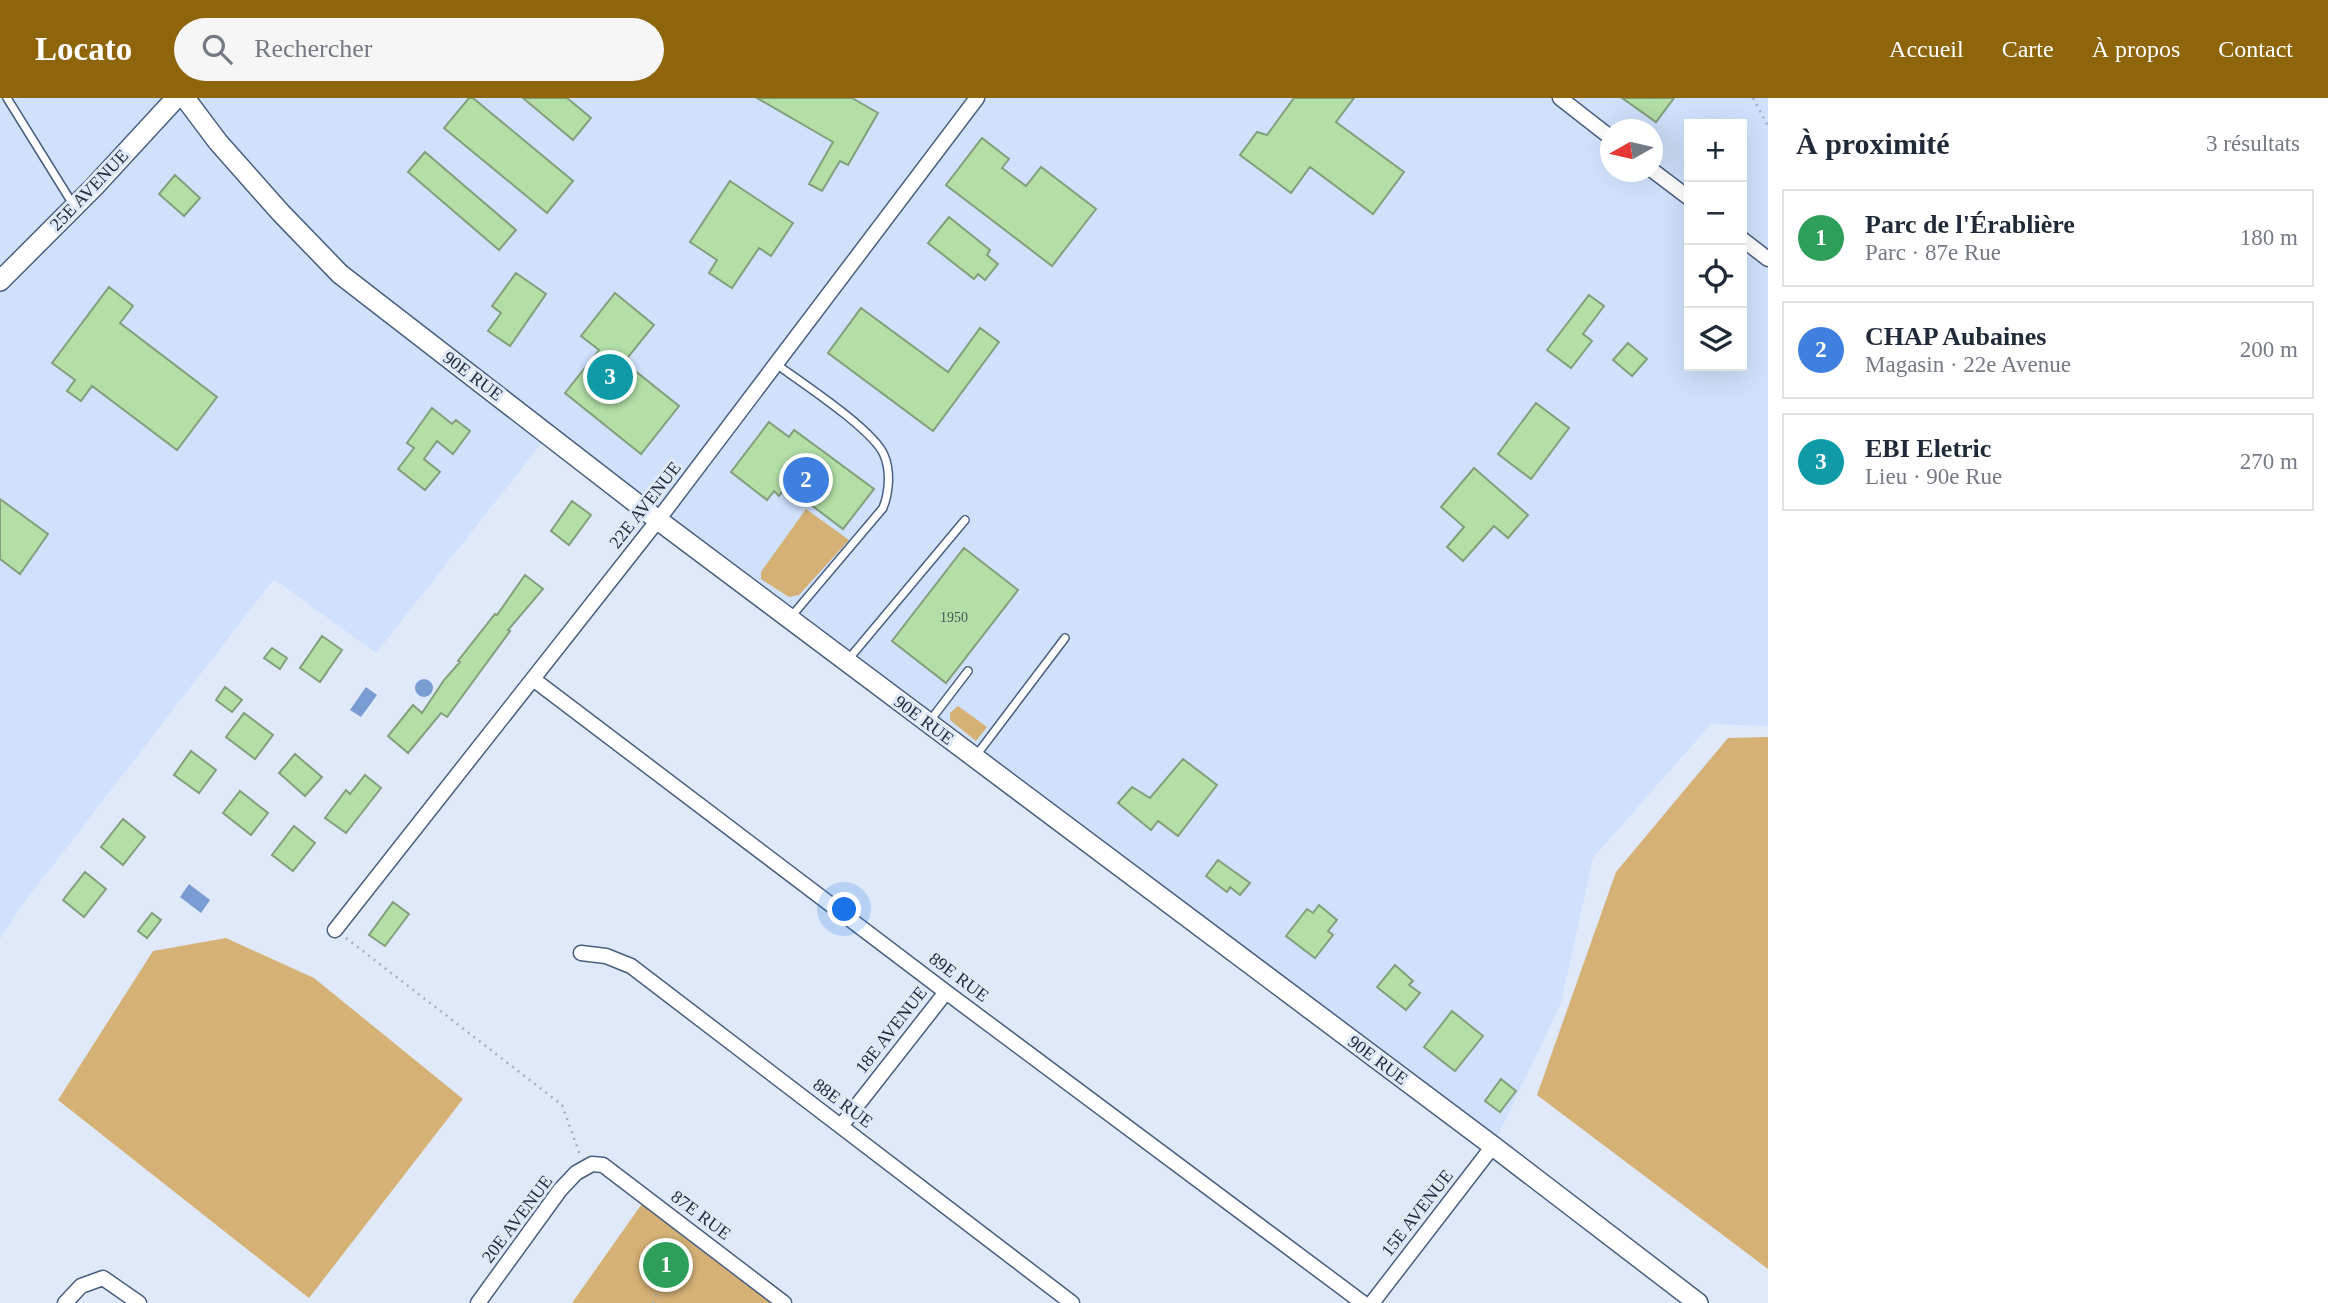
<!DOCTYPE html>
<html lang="fr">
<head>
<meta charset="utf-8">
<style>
  body { margin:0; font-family:Georgia,serif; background:#f6f6f7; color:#1f2937 }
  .controls { position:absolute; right:21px; top:21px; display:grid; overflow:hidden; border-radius:0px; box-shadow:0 7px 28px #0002 }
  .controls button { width:63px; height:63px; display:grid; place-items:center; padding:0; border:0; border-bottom:2px solid #e0e1e3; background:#fff; color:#1f2937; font:35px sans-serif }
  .compass { position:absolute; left:1600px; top:21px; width:63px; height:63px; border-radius:50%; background:#fff; box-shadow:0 7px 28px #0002; rotate:262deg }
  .you { position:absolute; left:845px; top:812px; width:24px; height:24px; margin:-18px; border:5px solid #fff; border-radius:50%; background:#1a73e8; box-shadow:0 0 0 10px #1a73e833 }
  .badge { display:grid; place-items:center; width:46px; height:46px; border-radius:50%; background:#8f650c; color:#fff; font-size:23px; font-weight:700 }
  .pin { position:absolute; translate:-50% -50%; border:4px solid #fff; box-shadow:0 2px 7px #0006 }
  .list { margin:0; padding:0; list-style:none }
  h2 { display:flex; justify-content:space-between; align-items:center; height:91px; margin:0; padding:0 28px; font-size:30px }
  h2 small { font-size:23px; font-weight:400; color:#747a83 }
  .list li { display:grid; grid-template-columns:46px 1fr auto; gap:21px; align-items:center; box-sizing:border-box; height:98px; margin:0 14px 14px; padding:0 14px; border:2px solid #e0e1e3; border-radius:0px }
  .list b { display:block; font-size:26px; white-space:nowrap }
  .list p { margin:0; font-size:23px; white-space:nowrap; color:#747a83 }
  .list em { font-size:23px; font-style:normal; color:#747a83 }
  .icon { flex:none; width:38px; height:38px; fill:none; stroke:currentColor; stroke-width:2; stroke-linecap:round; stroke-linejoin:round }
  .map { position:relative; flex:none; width:1768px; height:1205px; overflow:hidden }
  header { display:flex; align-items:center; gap:42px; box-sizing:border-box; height:98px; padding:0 35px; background:#8f650c; color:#fff }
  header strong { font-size:33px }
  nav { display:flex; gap:38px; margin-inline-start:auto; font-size:24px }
  .search { width:490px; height:63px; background:#f6f6f7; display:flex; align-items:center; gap:18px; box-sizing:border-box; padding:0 24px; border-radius:38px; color:#747a83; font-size:26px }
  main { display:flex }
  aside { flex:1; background:#fff }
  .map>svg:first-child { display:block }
  .built { fill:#cfe1fc; fill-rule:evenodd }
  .green { fill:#d5b176 }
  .water { fill:#799cd2 }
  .building { fill:#b3dfa7; stroke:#839f7c; stroke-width:2 }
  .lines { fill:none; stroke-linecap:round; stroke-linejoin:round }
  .service-casing { stroke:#4a5f80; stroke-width:10 }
  .minor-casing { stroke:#4a5f80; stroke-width:17 }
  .tertiary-casing { stroke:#4a5f80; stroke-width:22 }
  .path { stroke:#a5afbf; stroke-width:2.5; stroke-dasharray:2 5; stroke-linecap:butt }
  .service { stroke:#fff; stroke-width:7 }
  .minor { stroke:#fff; stroke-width:14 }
  .tertiary { stroke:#fff; stroke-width:19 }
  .labels { text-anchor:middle; stroke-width:6; stroke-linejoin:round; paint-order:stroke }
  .number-label { font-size:14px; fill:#475956 }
  .street-label { font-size:18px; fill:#232c3b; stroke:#dfe9f9 }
</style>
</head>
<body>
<header>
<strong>Locato</strong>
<div class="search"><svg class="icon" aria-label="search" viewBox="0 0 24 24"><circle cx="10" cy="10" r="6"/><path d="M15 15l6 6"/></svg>Rechercher</div>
<nav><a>Accueil</a><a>Carte</a><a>À propos</a><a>Contact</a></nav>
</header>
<main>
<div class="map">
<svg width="1768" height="1205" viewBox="0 0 1768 1205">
  <rect width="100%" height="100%" fill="#dfe9f9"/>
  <path class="built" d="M0,0H1768V628L1711,626L1593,760L1561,905L1493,1048L549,336L376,555L274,481L23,806L0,841ZM1689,26H1742V268H1689ZM1610,32H1652V74H1610Z"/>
  <path class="green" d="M806,411L849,442L799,497L789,499L761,481V474Z
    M958,608L987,629L976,643L950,622V615Z
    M1768,639V1171L1537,997L1616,774L1728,640Z
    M226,840L314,880L463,1001L309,1200L58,1002L153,853Z
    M646,1100L784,1205H572Z"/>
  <path class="water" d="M415 590a9 9 0 1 1 18 0a9 9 0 1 1-18 0Z
    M366,589L377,597L361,619L350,612Z
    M189,786L210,802L201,815L180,799Z"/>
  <path class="building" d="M469,0H473L573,83L547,115L444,30Z
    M523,0H567L591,20L573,42Z
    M757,0H852L878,15L848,67L840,63L822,93L809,86L833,44Z
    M1294,0H1354L1336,24L1404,74L1373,116L1310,69L1291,95L1240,57L1257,34L1267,37Z
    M1622,0H1674L1656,24Z
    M982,40L1009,61L1002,70L1026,88L1041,69L1096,111L1052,168L946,87Z
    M425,54L516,132L499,152L408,74Z
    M175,77L200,100L184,118L159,96Z
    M730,83L793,125L771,158L759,150L732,190L709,175L717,162L690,144Z
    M949,119L990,152L987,157L998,166L985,182L978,176L974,181L928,145Z
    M516,175L546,196L510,248L488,233L501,215L492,208Z
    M109,189L133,208L120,225L217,299L177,352L92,288L81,303L67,293L75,282L52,265Z
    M615,195L654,227L624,264L679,308L641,356L565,295L599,252L581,238Z
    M1589,197L1604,208L1583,236L1592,243L1571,270L1547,252Z
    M861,210L948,274L980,230L999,244L933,333L828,255Z
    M1628,245L1647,261L1632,278L1613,262Z
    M1536,305L1569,330L1531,381L1498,356Z
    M432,310L452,326L456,322L470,333L453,356L437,343L424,361L440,374L425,392L398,371L414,350L407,345Z
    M769,324L789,339L794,332L874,391L843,431L786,388L779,398L774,393L767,402L731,374Z
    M1474,370L1528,417L1508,440L1494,428L1463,463L1447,449L1464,429L1441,409Z
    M0,401L48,436L20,476L0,461Z
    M572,403L591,417L569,447L551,433Z
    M964,450L1018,492L946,585L892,543Z
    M525,477L543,491L508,532L510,533L447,619L441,615L408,655L388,638L413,607L422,615L444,582L460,564L458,563L495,516L497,517Z
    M322,538L342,552L320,584L300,570Z
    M272,550L287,560L280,571L264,560Z
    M225,589L242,602L232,614L216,602Z
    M244,615L273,637L255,661L226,639Z
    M191,653L216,672L199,695L174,677Z
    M295,656L322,679L305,698L279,675Z
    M1183,661L1217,687L1178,738L1158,723L1151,732L1118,705L1132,689L1150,700Z
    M365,677L381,690L346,735L325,720L346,692L350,696Z
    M240,693L268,715L251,737L223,715Z
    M123,721L145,739L123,767L101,749Z
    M294,728L315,745L293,773L272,757Z
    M1218,762L1250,785L1240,797L1230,789L1227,794L1206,778Z
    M85,774L106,791L84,819L63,802Z
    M393,804L409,816L385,848L369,837Z
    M1319,807L1337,822L1328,833L1333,837L1315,860L1286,838L1307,811L1313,815Z
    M152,815L161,822L147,840L138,833Z
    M1395,867L1413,883L1409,887L1420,895L1406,912L1377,889Z
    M1452,913L1483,938L1455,973L1424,949Z
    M1501,981L1516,993L1500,1014L1485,1003Z"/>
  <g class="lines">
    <g class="service-casing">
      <path id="service" d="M7,0L74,108
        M776,266C801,284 874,332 884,357C891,373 889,395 883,410L790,520
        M847,563L965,422
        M929,624L968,573
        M975,659L1065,540"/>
    </g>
    <g class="minor-casing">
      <path id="minor" d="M1560,0L1610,39
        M1652,72L1689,100
        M1742,141L1768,161
        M533,581L946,894L1363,1205
        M335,832L658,422L977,0
        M581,855L606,858L631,868L1072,1205
        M841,1028L946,894
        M65,1205L81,1188L103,1180L139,1205
        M478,1205L560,1092L576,1075L592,1066L603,1067L784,1205
        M1372,1205L1493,1048"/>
    </g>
    <g class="tertiary-casing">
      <path id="tertiary" d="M185,0L218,44L281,115L340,176L658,422L1493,1048L1698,1205
        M0,183L94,89L176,0"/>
    </g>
    <path class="path" d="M1753,0L1768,28
      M346,840L562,1007L580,1057
      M653,1205L679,1142"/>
    <use href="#service" class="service"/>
    <use href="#minor" class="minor"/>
    <use href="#tertiary" class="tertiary"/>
  </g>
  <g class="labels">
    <g class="number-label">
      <text x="954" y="524">1950</text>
    </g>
    <g class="street-label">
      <text transform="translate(89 92) rotate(-46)" y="6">25E AVENUE</text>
      <text transform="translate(473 278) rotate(37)" y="6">90E RUE</text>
      <text transform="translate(645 407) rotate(-52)" y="6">22E AVENUE</text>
      <text transform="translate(924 622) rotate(37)" y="6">90E RUE</text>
      <text transform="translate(959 879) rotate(37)" y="6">89E RUE</text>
      <text transform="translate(891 932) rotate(-52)" y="6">18E AVENUE</text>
      <text transform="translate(1378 962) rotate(37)" y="6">90E RUE</text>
      <text transform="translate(843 1005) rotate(37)" y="6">88E RUE</text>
      <text transform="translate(1417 1115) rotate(-52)" y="6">15E AVENUE</text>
      <text transform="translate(701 1117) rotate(37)" y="6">87E RUE</text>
      <text transform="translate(517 1121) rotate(-53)" y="6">20E AVENUE</text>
    </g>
  </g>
</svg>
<div class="controls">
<button>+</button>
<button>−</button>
<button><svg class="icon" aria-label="locate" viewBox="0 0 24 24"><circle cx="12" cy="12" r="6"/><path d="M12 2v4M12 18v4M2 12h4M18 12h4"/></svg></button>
<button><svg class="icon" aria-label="layers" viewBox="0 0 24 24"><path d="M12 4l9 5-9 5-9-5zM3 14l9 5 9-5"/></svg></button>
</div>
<svg class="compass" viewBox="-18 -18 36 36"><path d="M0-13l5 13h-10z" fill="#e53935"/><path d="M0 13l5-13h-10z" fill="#747a83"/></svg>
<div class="you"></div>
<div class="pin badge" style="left:666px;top:1167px;background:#2e9e5b">1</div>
<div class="pin badge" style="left:806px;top:382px;background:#3f7fe0">2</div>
<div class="pin badge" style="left:610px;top:279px;background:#0f9aa8">3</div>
</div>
<aside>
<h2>À proximité<small>3 résultats</small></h2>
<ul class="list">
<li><span class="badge" style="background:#2e9e5b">1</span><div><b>Parc de l'Érablière</b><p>Parc · 87e Rue</p></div><em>180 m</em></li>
<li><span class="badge" style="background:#3f7fe0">2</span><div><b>CHAP Aubaines</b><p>Magasin · 22e Avenue</p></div><em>200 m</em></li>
<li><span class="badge" style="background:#0f9aa8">3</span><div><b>EBI Eletric</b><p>Lieu · 90e Rue</p></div><em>270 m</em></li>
</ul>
</aside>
</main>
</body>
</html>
